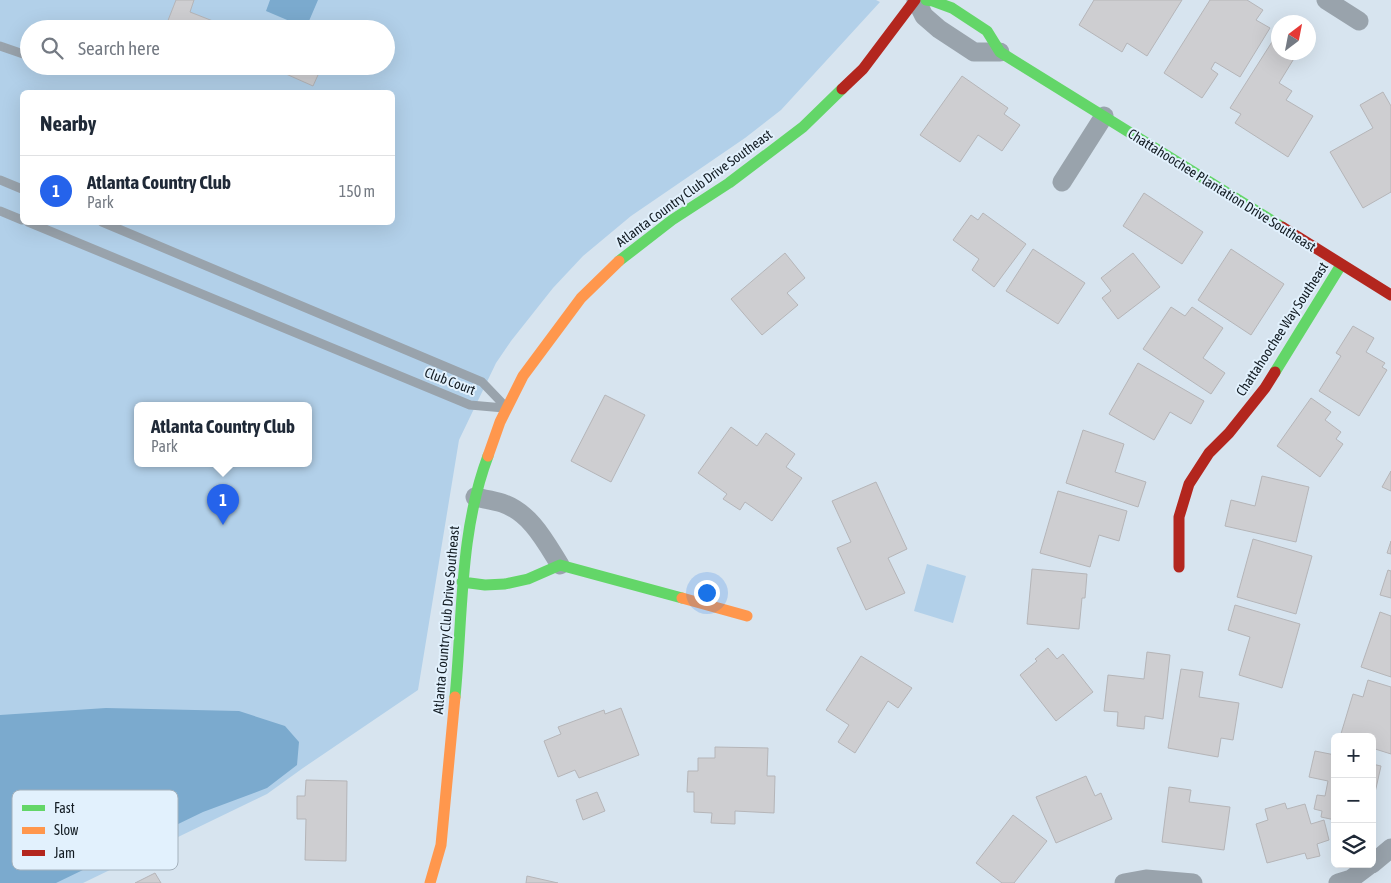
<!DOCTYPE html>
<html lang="en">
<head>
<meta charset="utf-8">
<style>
  body { margin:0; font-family:"Asap Condensed",sans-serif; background:#f6f6f7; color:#1f2937 }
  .controls { position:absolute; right:15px; bottom:15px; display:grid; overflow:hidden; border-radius:8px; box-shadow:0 5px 20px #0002 }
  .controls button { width:45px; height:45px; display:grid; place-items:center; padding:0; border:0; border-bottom:1px solid #e0e1e3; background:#fff; color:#1f2937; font:25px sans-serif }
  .compass { position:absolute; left:1271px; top:15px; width:45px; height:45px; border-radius:50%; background:#fff; box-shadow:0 5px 20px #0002; rotate:32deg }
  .you { position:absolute; left:706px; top:592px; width:18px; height:18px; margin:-12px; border:4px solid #fff; border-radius:50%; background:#1a73e8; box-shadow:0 0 0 8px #1a73e833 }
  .badge { display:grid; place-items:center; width:32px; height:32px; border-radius:50%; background:#2563eb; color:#fff; font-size:16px; font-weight:700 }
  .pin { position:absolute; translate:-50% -41px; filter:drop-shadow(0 1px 2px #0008) }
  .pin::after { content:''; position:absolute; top:26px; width:18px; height:15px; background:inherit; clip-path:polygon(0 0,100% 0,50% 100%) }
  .popup { position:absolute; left:134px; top:402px; width:178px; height:65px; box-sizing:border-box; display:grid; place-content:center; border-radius:8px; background:#fff; filter:drop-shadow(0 1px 4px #0005); font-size:16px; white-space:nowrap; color:#747a83 }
  .popup b { font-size:19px; color:#1f2937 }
  .popup::after { content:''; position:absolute; left:50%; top:100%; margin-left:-10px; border:10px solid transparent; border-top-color:#fff }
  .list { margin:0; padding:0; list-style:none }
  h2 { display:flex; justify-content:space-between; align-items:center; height:65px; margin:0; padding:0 20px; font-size:21px }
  h2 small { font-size:16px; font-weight:400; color:#747a83 }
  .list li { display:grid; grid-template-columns:32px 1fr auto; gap:15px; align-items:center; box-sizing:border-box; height:70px; padding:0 20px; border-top:1px solid #e0e1e3 }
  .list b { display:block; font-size:19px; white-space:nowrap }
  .list p { margin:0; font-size:16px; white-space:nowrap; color:#747a83 }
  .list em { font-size:16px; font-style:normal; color:#747a83 }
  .icon { flex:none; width:28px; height:28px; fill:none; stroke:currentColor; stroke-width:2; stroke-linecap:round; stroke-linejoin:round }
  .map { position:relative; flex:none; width:1391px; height:883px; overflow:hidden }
  .search { position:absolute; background:#fff; box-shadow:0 5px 20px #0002; left:20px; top:20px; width:375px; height:55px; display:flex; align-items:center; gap:12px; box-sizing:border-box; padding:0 18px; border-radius:28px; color:#747a83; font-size:19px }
  .panel { position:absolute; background:#fff; box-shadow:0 5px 20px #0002; left:20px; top:90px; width:375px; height:135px; border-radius:8px }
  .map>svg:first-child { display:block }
  .green { fill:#b2d0e9; fill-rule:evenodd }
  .water { fill:#7baace }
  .building { fill:#ceced1; stroke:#b5b5b8 }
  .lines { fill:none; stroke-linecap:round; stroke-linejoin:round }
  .lane { stroke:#99a3ac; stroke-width:9 }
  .street { stroke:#99a3ac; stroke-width:19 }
  .fast { stroke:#63d668; stroke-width:11 }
  .slow { stroke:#ff974d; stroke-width:11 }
  .jam { stroke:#b3261e; stroke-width:11 }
  .labels { text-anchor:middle; stroke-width:4; stroke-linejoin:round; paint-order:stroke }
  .street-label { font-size:14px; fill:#131c23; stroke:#e2f1fd }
  .key { fill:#e2f1fd; stroke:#a4b1bc; stroke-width:1 }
  .key-label { font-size:14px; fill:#131c23 }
</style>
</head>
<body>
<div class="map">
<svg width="1391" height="883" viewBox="0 0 1391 883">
  <rect width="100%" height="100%" fill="#d7e4ef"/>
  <path class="green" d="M0,0H876L880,2L781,110L745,138L631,216L583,256L553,288L511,341L496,363L459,440L418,690L303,768L267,794L83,883H0ZM29,29H386V66H29ZM22,92H392V222H22ZM138,406H308V464H138Z
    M927,564L966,576L953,623L914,611Z"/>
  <path class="water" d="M270,0H318L306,28L266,11Z
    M106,708L239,711L285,726L299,742L297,765L267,788L203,812L56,883H0V715Z"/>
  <path class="building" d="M176,0H194L190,12L218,23L216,29H182L167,23Z
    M1094,0H1182L1147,56L1127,43L1122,52L1079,25Z
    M1210,0H1247L1263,10L1256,20L1270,28L1240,77L1215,62L1211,69L1218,74L1202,98L1164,73Z
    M1277,34L1278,35V52H1298L1279,83L1292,91L1286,100L1313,116L1288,157L1235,123L1241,114L1230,108Z
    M278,66H322L313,86L277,70Z
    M962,76L1008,108L1004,114L1020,125L1002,151L978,135L960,162L920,135Z
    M1383,92L1391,106V192L1363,208L1330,152L1373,128L1360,105Z
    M1144,193L1203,232L1182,264L1123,226Z
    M983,213L1026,244L994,287L972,270L979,259L953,240L971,215L978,220Z
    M1033,249L1085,283L1058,324L1006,291Z
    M1231,249L1284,284L1251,335L1198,300Z
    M785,253L805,278L787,293L798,305L762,335L731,299Z
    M1133,253L1160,287L1118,319L1102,298L1111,291L1101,278Z
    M1171,307L1185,316L1192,307L1223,328L1203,358L1225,373L1211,394L1143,349Z
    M1353,326L1374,338L1366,352L1385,363L1382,367L1387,370L1359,416L1319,391L1341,356L1336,353Z
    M1138,363L1204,401L1191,424L1170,412L1154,440L1109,414Z
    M605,395L645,415L611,482L571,461Z
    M1311,398L1331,412L1325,420L1341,432L1336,439L1343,444L1320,477L1277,446Z
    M731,427L757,446L766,433L795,454L786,467L802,478L772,521L745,502L740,510L723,499L727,494L698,473Z
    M1083,430L1124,444L1115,472L1146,482L1138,507L1066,483Z
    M1391,471V491L1382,487Z
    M1262,476L1309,487L1296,542L1225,526L1231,500L1255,506Z
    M876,482L907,549L888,558L905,593L866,610L837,548L851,542L832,501Z
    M1058,491L1127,511L1119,541L1099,535L1090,567L1040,553Z
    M1253,539L1312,556L1296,614L1237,597Z
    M1391,541V554L1387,553Z
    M1032,569L1087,574L1085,598H1082L1079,629L1027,624Z
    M1388,570L1391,571V598L1380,595Z
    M1235,605L1300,624L1282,688L1239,675L1250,637L1228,630Z
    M1380,612L1391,616V677L1361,667Z
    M1048,648L1057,659L1063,654L1093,692L1056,721L1020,675L1037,661L1035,659Z
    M1147,652L1170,655L1163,719L1145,716L1144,729L1117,726L1118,712L1104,711L1108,675L1144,679Z
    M861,656L912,688L898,708L888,701L855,753L838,742L849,725L826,710Z
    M1181,669L1203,672L1199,697L1239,703L1233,740L1221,738L1218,757L1168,748Z
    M1368,680L1391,687V754L1372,748V737H1340L1353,694L1363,697Z
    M621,708L639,755L579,778L575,770L558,777L544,741L561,734L558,727L604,710L605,714Z
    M715,747L768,748L767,776H775L774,813L735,811V824L711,823L712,813L694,812V792H687L688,771H698V758H715Z
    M1315,751L1335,755V820L1321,817L1322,811L1314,809L1317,795L1325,796L1328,781L1309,777Z
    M1372,764L1381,766L1372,806Z
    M1086,776L1095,796L1101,793L1112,819L1056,843L1036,797Z
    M306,780L347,781L346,861L305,860L306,819H297V796H305Z
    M1169,787L1191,790L1189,802L1230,807L1224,850L1162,842Z
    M597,792L605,811L583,820L576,800Z
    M1285,803L1287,809L1305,804L1311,824L1324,820L1329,840L1317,844L1320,856L1307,859L1305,853L1267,863L1256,824L1268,820L1265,809Z
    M1013,815L1047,841L1014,883H1002L976,863Z
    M155,873L161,883H135Z
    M527,876L558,883H526Z"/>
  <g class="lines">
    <path class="lane" d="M0,46L29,56
      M62,66L68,68
      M0,180L22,189
      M0,211L22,220
      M28,222L470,405L504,408
      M102,222L482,382L505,406"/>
    <path class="street" d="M916,0L924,16L939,29L974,52H1000
      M1326,0L1359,21
      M1062,182L1104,116
      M475,497C483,499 493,500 502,503C531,513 545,541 560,565
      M1372,864L1391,848
      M1124,883L1146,879L1193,883
      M1338,883L1351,879L1371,864"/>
    <path class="fast" d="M926,0L933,1L952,8L987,31L1000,52L1282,227
      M619,261L672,220L729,183L803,127L842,89
      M1275,372L1341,265
      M462,582L485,585L505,584L528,579L560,565L682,598
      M455,697C463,616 459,533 488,456"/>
    <path class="slow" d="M488,456L500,422L523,376L581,298L619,261
      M682,598L747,616
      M430,883L441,845L455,697"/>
    <path class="jam" d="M842,89L863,69L915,0
      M1282,227L1391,295
      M1179,567V517L1189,484L1209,453L1229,433L1265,388L1275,372"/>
  </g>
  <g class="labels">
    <g class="street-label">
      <text transform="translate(694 188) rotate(-36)" y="5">Atlanta Country Club Drive Southeast</text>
      <text transform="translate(1222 190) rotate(32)" y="5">Chattahoochee Plantation Drive Southeast</text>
      <text transform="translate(1282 329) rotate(-57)" y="5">Chattahoochee Way Southeast</text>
      <text transform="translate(450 381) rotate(21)" y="5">Club Court</text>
      <text transform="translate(446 620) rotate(-85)" y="5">Atlanta Country Club Drive Southeast</text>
    </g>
  </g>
  <rect x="12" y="790" width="166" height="80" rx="8" class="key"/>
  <rect x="22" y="805" width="23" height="6" fill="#63d668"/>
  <rect x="22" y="827" width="23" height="7" fill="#ff974d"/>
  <rect x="22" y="850" width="23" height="6" fill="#b3261e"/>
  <g class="key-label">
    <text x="54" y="813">Fast</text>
    <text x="54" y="835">Slow</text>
    <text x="54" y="858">Jam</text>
  </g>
</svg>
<div class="controls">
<button>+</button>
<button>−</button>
<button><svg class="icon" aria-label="layers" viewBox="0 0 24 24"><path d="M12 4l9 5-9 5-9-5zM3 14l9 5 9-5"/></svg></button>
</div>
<svg class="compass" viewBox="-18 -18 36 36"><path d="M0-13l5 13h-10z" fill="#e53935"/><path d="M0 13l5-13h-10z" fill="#747a83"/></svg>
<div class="you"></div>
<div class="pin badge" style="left:223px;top:525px">1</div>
<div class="popup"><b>Atlanta Country Club</b>Park</div>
<div class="search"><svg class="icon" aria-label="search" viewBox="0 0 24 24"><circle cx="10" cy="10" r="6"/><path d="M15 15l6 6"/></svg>Search here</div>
<section class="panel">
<h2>Nearby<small></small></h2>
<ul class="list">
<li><span class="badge">1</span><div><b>Atlanta Country Club</b><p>Park</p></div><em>150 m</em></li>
</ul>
</section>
</div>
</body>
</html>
